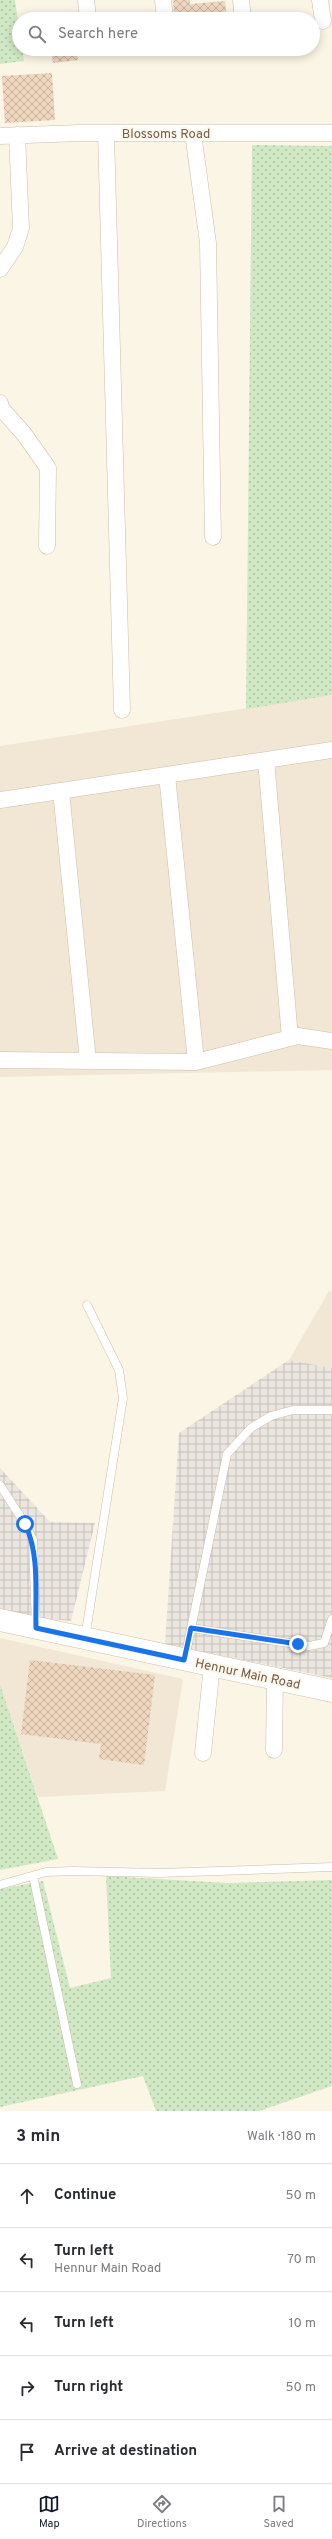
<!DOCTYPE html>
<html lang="en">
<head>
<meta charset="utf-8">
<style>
  body { margin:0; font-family:Overpass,sans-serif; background:#f7f7f7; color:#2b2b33 }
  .stop { position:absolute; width:12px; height:12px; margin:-9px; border:3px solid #1a73e8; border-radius:50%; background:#fff }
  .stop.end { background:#1a73e8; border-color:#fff; box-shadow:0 1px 4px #0008 }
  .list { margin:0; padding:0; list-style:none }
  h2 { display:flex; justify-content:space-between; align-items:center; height:52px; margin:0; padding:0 16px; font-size:17px }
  h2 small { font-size:13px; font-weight:400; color:#7c7c81 }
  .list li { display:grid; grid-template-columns:26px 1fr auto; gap:12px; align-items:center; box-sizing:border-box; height:64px; padding:0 16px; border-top:1px solid #e1e1e2 }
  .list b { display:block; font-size:15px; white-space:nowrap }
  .list p { margin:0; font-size:13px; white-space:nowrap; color:#7c7c81 }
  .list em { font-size:13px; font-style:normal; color:#7c7c81 }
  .icon { flex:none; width:22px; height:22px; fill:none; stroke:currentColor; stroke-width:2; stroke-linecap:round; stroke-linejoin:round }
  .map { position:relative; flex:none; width:332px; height:2111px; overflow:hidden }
  .search { position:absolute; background:#fff; box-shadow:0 2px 10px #0003; left:12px; right:12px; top:12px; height:44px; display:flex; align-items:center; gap:10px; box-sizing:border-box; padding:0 14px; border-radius:22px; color:#7c7c81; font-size:15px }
  .sheet { height:372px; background:#fff }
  nav { display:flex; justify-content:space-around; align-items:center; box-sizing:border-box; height:56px; border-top:1px solid #e1e1e2; background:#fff; font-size:11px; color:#7c7c81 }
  nav a { display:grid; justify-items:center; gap:2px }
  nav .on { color:#111827 }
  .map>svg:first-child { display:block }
  .residential { fill:#f2e7d5 }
  .industrial { fill:url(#industrial-grid) }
  .grass { fill:url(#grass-dots) }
  .building { fill:url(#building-cross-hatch) }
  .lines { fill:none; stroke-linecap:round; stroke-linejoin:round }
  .service-casing { stroke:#ccbdad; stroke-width:9 }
  .minor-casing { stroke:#ccbdad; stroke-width:17 }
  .secondary-casing { stroke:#cfbeaa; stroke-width:23 }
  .service { stroke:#fff; stroke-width:8 }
  .minor { stroke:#fff; stroke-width:16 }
  .secondary { stroke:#fff; stroke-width:22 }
  .route { stroke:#1a73e8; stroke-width:5 }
  .labels { text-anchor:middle; stroke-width:4; stroke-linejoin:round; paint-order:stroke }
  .street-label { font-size:13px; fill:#735d4c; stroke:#fef8ec }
</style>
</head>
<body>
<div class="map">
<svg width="332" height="2111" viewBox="0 0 332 2111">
  <defs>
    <pattern id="industrial-grid" width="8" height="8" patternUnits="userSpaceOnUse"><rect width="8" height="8" fill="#ece6e0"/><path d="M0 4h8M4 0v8" fill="none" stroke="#c4beb8"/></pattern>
    <pattern id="grass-dots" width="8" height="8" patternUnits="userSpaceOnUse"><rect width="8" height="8" fill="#d1e8c5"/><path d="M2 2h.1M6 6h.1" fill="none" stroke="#aebfa2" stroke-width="1.8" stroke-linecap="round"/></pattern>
    <pattern id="building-cross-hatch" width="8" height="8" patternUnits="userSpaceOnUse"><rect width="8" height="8" fill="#efd6bf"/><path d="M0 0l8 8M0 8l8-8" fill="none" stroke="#c6b19d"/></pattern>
  </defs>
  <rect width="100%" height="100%" fill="#fbf5e6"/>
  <path class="residential" d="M332,695V1070L0,1077V746Z
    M329,1291H332V1368L289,1360Z
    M0,1638L183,1679L165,1791L38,1797L0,1684Z"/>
  <path class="industrial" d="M289,1360L332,1368V1678L165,1644L179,1433Z
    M0,1468L50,1522L95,1523L71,1621L0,1614Z"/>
  <path class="grass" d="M0,0H15L19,28V49H22L24,61L0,64Z
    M252,145L332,146V695L246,709Z
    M0,1684L58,1859L0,1870Z
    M106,1876L228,1883L332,1880V2086L259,2111H156L143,2076L0,2107V1889L43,1881L70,1988L111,1978Z"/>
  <path class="building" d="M173,0H190V4L225,1L227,19H174Z
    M51,49H77L78,60L53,63Z
    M52,73L55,120L5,123L2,76Z
    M30,1660L155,1675L144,1765L99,1759L101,1744L21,1734Z"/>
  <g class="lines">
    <g class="service-casing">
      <path id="service" d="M0,1485L25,1524L33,1540L36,1627
        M191,1628L309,1646L324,1643L332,1619
        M85,1638L123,1398L119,1370L87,1305
        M185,1658L227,1454L251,1428L271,1416L293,1410H332
        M33,1876L77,2084
        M0,1885L46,1872L73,1871L159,1873L332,1867"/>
    </g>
    <g class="minor-casing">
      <path id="minor" d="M86,0L88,19
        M163,0L165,19
        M241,0L243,19
        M320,0L323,21
        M106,133L122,710
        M193,133L208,243L213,537
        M0,136L79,133H332
        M0,269L15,247L21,228L17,135
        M0,403L1,408L24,434L48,468L47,546
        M266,760L290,1038
        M167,775L196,1062
        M61,791L88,1061
        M0,800L332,750
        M0,1060L196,1062L298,1036L332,1041
        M274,1750L275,1679
        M203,1753L212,1665"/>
    </g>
    <g class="secondary-casing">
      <path id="secondary" d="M0,1620L332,1691"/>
    </g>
    <use href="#service" class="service"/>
    <use href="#minor" class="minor"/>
    <use href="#secondary" class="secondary"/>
  </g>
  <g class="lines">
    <path class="route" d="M25,1524C40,1555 35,1594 36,1628L184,1660L191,1628L298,1644"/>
  </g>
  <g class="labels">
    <g class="street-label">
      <text x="166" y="138">Blossoms Road</text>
      <text transform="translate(248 1673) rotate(12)" y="5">Hennur Main Road</text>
    </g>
  </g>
</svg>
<div class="stop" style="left:25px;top:1524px"></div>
<div class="stop end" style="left:298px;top:1644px"></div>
<div class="search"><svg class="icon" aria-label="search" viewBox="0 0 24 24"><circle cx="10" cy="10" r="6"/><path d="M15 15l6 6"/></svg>Search here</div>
</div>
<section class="sheet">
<h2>3 min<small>Walk · 180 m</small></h2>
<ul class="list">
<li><svg class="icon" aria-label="ahead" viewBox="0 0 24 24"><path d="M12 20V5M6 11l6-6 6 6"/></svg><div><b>Continue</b></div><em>50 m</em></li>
<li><svg class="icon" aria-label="left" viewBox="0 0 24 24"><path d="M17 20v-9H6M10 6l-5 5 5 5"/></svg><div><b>Turn left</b><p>Hennur Main Road</p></div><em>70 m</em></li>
<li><svg class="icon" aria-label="left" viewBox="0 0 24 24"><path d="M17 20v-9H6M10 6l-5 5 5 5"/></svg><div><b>Turn left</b></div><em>10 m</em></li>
<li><svg class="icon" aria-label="right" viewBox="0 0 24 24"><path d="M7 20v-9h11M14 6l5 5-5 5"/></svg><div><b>Turn right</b></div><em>50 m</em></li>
<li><svg class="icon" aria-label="arrive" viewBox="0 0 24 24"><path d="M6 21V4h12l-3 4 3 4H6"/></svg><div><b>Arrive at destination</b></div></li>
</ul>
</section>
<nav>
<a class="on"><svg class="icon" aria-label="map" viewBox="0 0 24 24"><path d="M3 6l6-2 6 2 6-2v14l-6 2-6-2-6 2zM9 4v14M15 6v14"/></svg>Map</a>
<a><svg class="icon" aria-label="directions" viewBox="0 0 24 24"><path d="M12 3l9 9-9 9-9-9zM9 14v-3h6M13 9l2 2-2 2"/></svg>Directions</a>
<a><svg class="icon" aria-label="saved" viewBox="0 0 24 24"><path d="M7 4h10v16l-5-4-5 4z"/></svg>Saved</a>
</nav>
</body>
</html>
